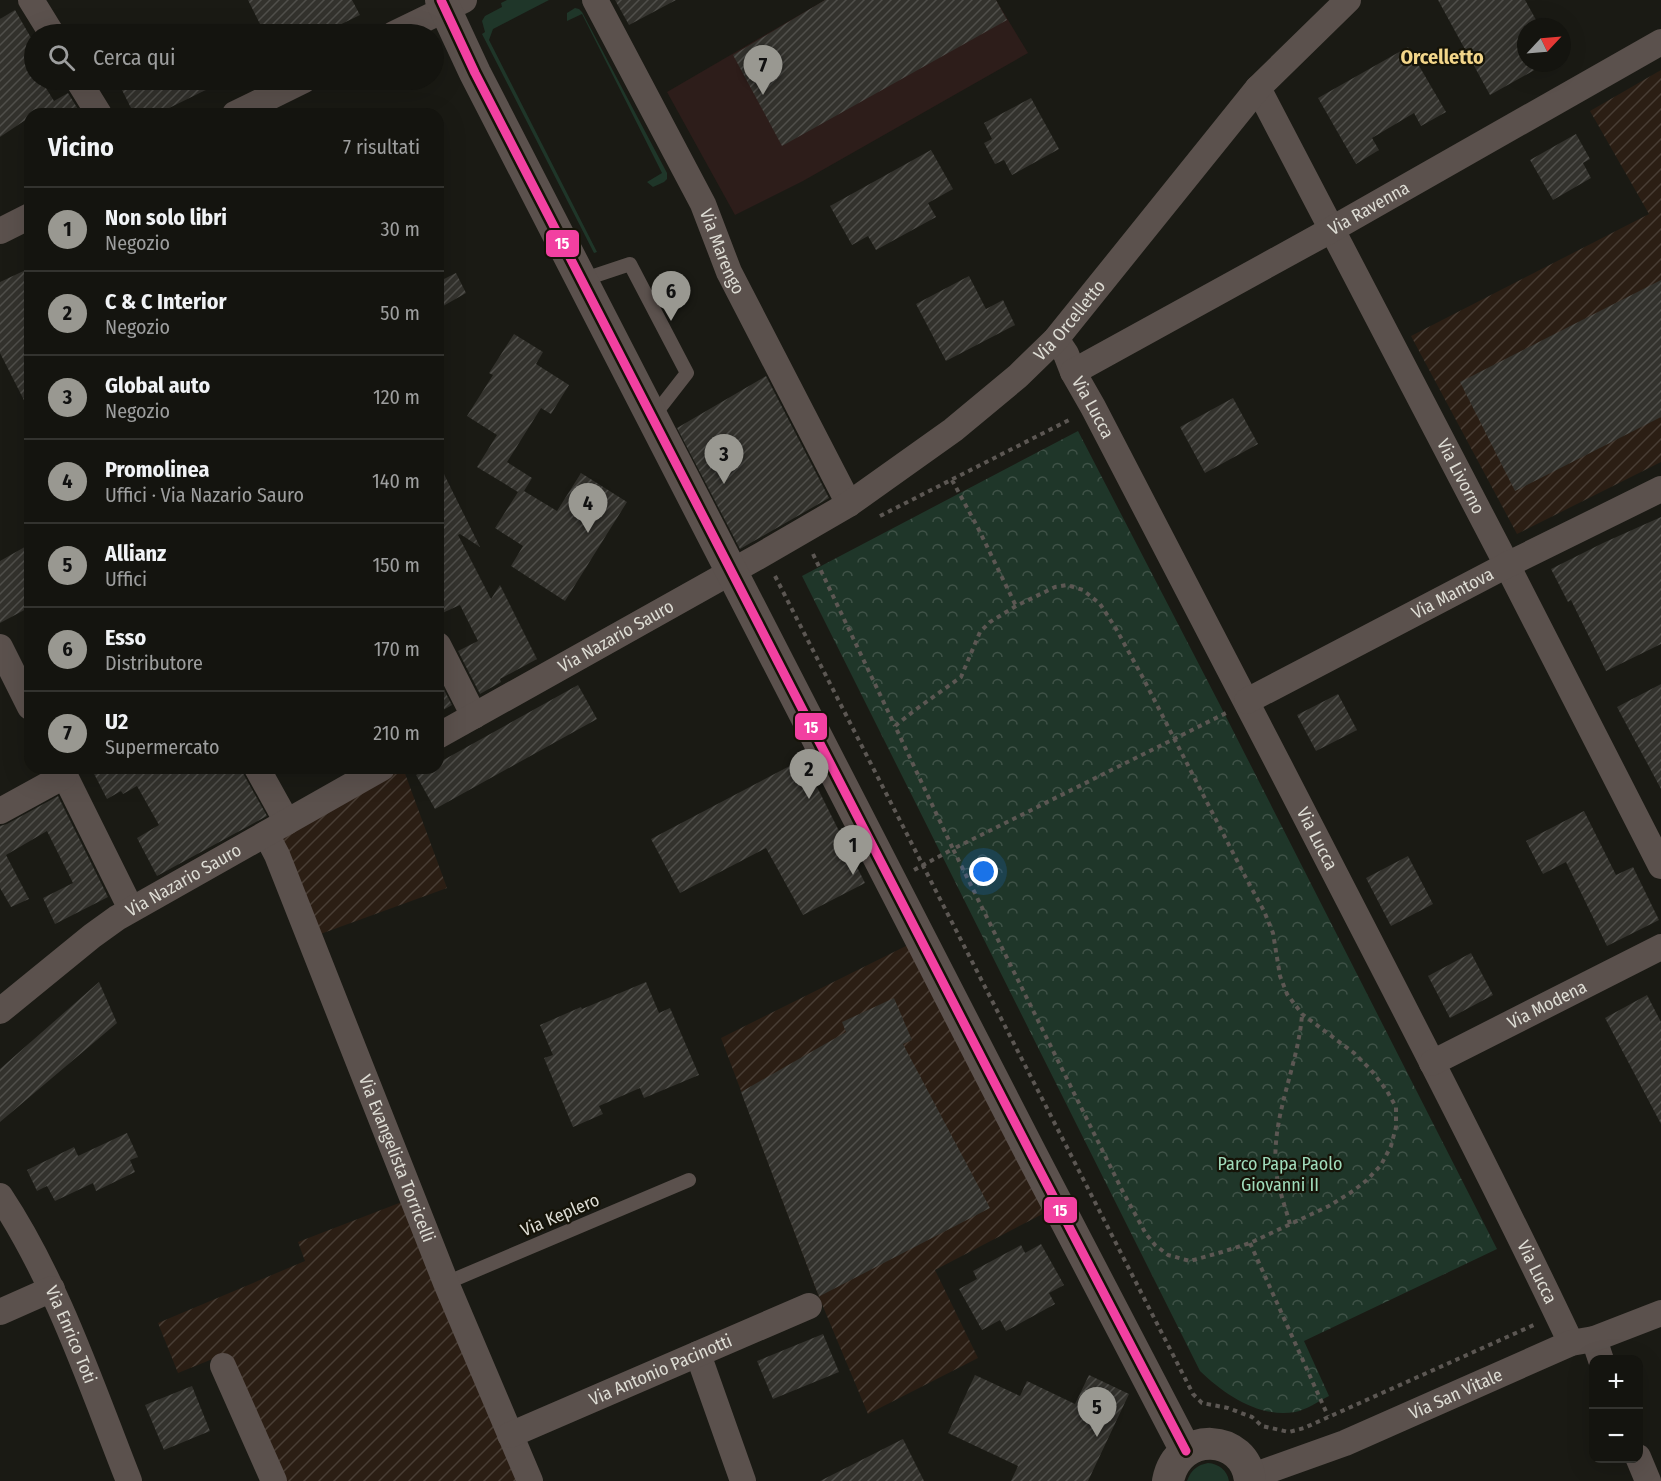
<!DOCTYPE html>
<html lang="it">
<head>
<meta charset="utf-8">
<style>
  body { margin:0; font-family:"Fira Sans Condensed",sans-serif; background:#1d1d18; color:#f1f3f6 }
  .controls { position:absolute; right:18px; bottom:18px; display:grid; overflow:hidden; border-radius:12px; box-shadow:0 6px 24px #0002 }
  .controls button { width:54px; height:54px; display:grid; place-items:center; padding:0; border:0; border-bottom:2px solid #33332f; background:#14140f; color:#f1f3f6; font:30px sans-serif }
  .compass { position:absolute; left:1517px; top:18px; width:54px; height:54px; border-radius:50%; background:#14140f; box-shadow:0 6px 24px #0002; rotate:64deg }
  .you { position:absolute; left:984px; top:872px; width:21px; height:21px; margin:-15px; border:4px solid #fff; border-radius:50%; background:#1a73e8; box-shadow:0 0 0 9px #1a73e833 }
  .badge { display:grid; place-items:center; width:39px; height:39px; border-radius:50%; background:#999891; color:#111; font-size:20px; font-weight:700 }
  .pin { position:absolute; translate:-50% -50px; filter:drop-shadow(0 2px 3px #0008) }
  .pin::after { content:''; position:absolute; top:32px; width:21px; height:18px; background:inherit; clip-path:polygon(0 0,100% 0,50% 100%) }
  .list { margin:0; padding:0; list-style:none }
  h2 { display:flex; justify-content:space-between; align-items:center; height:78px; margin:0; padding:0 24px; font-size:26px }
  h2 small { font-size:20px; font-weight:400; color:#9d9e9e }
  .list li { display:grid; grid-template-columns:39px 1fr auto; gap:18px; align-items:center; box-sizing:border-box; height:84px; padding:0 24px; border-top:2px solid #33332f }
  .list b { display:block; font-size:22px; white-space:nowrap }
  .list p { margin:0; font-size:20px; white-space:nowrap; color:#9d9e9e }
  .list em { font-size:20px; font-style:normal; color:#9d9e9e }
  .icon { flex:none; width:33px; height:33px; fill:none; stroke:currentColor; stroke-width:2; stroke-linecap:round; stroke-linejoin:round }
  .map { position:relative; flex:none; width:1661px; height:1481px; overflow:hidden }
  .search { position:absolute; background:#14140f; box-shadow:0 6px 24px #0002; left:24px; top:24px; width:420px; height:66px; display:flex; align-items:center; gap:15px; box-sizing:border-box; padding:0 21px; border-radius:33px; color:#9d9e9e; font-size:22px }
  .panel { position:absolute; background:#14140f; box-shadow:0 6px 24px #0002; left:24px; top:108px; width:420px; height:666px; border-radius:18px }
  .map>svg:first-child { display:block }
  .commercial { fill:#2d1d1a }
  .industrial { fill:url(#industrial-furrows) }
  .grass { fill:#1f3629 }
  .park { fill:url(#park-crowns) }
  .building { fill:url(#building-hatch) }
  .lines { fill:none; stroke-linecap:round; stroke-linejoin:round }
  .path { stroke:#5c5753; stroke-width:4; stroke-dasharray:4.5 4.5; stroke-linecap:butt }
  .service { stroke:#5b514d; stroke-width:14 }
  .minor { stroke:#5b514d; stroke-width:26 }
  .tertiary { stroke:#5b514d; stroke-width:32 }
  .bus-1-casing { stroke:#151308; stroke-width:14 }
  .bus-1 { stroke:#f240a1; stroke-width:9 }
  .labels { text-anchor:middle; stroke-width:4.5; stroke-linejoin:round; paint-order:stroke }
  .street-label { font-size:18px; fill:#dddcd4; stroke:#151308 }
  .park-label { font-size:18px; fill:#a0dcbb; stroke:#151308 }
  .neighbourhood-label { font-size:20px; font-weight:bold; fill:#f3d68a; stroke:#151308 }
  .line-badge { stroke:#151308; stroke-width:2 }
  .badge-label { font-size:16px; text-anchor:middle; font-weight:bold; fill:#fff }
</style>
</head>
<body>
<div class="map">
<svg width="1661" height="1481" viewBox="0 0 1661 1481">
  <defs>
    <pattern id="industrial-furrows" width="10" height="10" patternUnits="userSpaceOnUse" patternTransform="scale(1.5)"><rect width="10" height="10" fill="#2b1e14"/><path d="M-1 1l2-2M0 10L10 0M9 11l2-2" fill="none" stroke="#493e35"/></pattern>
    <pattern id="park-crowns" width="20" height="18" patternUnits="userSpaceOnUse" patternTransform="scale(1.5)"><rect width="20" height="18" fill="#1f3629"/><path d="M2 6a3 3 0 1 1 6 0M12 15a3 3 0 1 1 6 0" fill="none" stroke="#3f5247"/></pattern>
    <pattern id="building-hatch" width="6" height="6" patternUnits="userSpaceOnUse" patternTransform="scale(1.5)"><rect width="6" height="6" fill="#33322d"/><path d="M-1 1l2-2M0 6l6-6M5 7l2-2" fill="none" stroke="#504f4b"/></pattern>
  </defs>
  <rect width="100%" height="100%" fill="#1a1a14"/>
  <path class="commercial" d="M825,0H996L1028,53L803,181L735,215L667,92Z"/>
  <path class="industrial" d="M1661,70V462L1517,534L1411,336L1649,214L1590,111Z
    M403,768L447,888L304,940L263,846Z
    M918,940L1056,1207L935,1270L978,1358L868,1414L819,1297L721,1038Z
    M407,1200L526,1481H277L220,1356L178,1373L158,1323L305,1261L298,1242Z"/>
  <path class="grass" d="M507,0H549L493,29L489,40L597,252L594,253L482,34L485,32L482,21L485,16L502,7L501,3Z
    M575,8L579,9L582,12L667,173V179L664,182L653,187L647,182L662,173L582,14L567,21V13Z
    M1208,1463C1219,1464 1227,1470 1229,1481H1187C1191,1470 1197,1465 1208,1463Z"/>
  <path class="park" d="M1078,431L1220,705L1497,1249L1304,1341L1329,1396C1319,1401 1306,1410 1295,1412C1259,1418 1225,1395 1200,1371L802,576Z"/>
  <path class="building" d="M248,0H352L360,15L321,34H265Z
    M615,0H676L629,25Z
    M825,0H996L1007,20L782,146L733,55Z
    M1438,0H1525L1540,27H1526V63H1547L1490,95Z
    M15,10L34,43V80H41L54,101L68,93L81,114H30V117L0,137V19Z
    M1408,47L1446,112L1421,126L1414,113L1372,138L1379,150L1356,164L1318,98Z
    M117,80H226L157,114H134Z
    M1031,98L1059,149L1012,175L1004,160L995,164L984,143L992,139L984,123Z
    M1576,134L1590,159L1583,163L1591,178L1553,200L1530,160Z
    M931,150L953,189L928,203L936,217L876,250L868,236L852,245L830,206Z
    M30,268V412L0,353V282Z
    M456,273L466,293L438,309V282Z
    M969,276L986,309L1003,300L1015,325L946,361L916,304Z
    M1661,280V417L1515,491L1460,382Z
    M514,334L543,352L536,364L569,385L551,414L541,408L507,462L532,478L524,491L557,511L581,473L627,502L565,601L511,566L523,546L495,528L518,492L477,467L497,435L467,416L493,375L489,373Z
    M766,376L829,498L740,549L677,428Z
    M1233,398L1258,444L1205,473L1180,427Z
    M438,462L480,547L460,534L458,535L491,599L500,585L537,659L500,679L501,682L480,694L458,651L478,641L460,605L438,615Z
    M1661,517V644L1606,671L1571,600L1568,602L1551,569L1603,543Z
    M30,544V607L0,623V561Z
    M438,678L452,705L438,713Z
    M1661,684V789L1617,707Z
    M578,685L597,719L435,809L416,775L428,768H438V763Z
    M1338,694L1357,730L1316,751L1297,715Z
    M803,759L865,883L803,915L766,848L680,893L651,839Z
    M91,768H242L244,775L267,816L157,876L137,838L159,825L137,786L123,794L121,791L107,799Z
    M58,796L108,897L55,924L43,898L73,883L47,831L6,855L29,899L11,907L0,888V826L7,824Z
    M1584,811L1616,875L1633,867L1659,920L1607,946L1566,862L1543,874L1526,841Z
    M1408,856L1433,904L1391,926L1366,878Z
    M1471,953L1493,995L1450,1018L1428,976Z
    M99,982L117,1023L0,1122V1069Z
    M646,982L659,1013L670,1008L699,1075L644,1098L640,1088L599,1106L603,1114L573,1127L544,1058L553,1055L540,1025L581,1007L582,1009Z
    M1647,995L1661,1022V1124L1605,1018Z
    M894,998L912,1040L903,1044L990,1208L820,1296L818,1294L741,1092L846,1032L842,1022Z
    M127,1133L138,1157L130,1160L135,1172L96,1191L93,1183L55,1201L47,1186L37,1191L27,1170L74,1147L78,1156Z
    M1041,1244L1064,1285L1049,1293L1055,1304L1006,1331L1000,1320L982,1330L959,1289L977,1279L973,1271L1021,1245L1025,1253Z
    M823,1334L839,1372L773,1399L757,1361Z
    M975,1375L1020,1396L1027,1381L1075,1404L1089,1375L1129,1394L1088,1481H1011L1018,1466L948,1433Z
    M192,1386L210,1431L164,1450L145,1405Z
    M903,1439L924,1481H820Z"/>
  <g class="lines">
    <path class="path" d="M952,480L978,528L1016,606
      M880,516L1071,419
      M813,554L895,726
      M775,576L1193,1394L1202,1403L1228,1408L1241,1413L1252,1417L1262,1426L1289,1432L1304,1428L1536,1324
      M914,870L953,849L1123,1192L1146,1234L1155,1245L1168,1255L1190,1261L1222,1252L1250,1243L1329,1206L1353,1191L1367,1180L1381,1165L1391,1146L1396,1127V1107L1387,1091L1371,1070L1354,1053L1302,1014L1287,994L1280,976L1273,933L1264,911L1246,878L1142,676L1115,627L1100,604L1083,590L1067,585L1055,587L1016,606L990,622L980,632L961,677L915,710L895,726L953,849L1226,713
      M1290,1224C1285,1206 1278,1188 1276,1170C1271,1116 1298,1067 1302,1015
      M1250,1243L1328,1416"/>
    <path class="service" d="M582,280L630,264L687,373L652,418
      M446,1283L689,1180"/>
    <g class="minor">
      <path d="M31,0L52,34"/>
      <path id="s1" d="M595,0L703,204L729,272L849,504"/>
      <path d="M394,34L464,0"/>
      <path d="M78,80L99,114"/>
      <path id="s2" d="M1258,88L1507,565L1661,866"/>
      <path d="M235,114L304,80"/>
      <path d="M0,231L30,216"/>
      <path id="s3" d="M1056,339L1066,354L1073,372L1093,407C1189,591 1285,776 1380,961C1445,1087 1510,1214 1571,1343"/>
      <path id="s4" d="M1073,372L1320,236L1661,42"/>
      <path d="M438,645L474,716"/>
      <path d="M0,647L30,707"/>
      <path id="s5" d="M1247,701L1507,565L1661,489"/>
      <path id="s6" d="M438,736L763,554L849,504L953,430L1018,376L1056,339L1258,88L1348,0"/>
      <path d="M61,768L131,909"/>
      <path d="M257,768L287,822"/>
      <path d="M0,811L64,776"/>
      <path id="s7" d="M266,834L277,855L446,1283L530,1481"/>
      <path id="s8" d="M0,1011L92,936L117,918L382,768"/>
      <path id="s9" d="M1432,1063L1661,947"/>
      <path id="s10" d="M0,1196C57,1282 91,1385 129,1481"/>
      <path d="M0,1312L52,1289"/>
      <path d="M1594,1339L1601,1360"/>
      <path d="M698,1354L743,1481"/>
      <path d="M223,1366L274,1481"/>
      <path id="s11" d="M510,1435L809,1306"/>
      <path d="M1638,1457L1648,1481"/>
      <path id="s12" d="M1250,1477L1345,1443L1571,1343L1594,1339L1661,1313"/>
    </g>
    <path class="tertiary" d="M441,0L475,73C711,532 946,993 1186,1451
      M1168,1481C1178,1429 1246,1434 1250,1481"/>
    <g class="bus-1-casing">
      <path id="bus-1" d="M441,0L475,73C711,532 946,993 1186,1451"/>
    </g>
    <use href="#bus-1" class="bus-1"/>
  </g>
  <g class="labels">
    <g class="street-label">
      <text dy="6" stroke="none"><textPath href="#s4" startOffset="338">Via Ravenna</textPath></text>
      <text dy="6" stroke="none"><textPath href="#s1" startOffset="282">Via Marengo</textPath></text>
      <text dy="6" stroke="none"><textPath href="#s6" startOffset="760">Via Orcelletto</textPath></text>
      <text dy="6" stroke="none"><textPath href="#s3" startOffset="78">Via Lucca</textPath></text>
      <text dy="6" stroke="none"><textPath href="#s2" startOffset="438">Via Livorno</textPath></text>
      <text dy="6" stroke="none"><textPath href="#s5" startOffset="232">Via Mantova</textPath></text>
      <text dy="6" stroke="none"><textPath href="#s6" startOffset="204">Via Nazario Sauro</textPath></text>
      <text dy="6" stroke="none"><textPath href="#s3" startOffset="564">Via Lucca</textPath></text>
      <text dy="6" stroke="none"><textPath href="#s8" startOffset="226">Via Nazario Sauro</textPath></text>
      <text dy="6" stroke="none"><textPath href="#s9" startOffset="129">Via Modena</textPath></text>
      <text dy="6" stroke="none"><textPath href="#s7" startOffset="350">Via Evangelista Torricelli</textPath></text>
      <text transform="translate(560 1215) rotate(-23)" y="6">Via Keplero</text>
      <text dy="6" stroke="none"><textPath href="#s3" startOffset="1050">Via Lucca</textPath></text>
      <text dy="6" stroke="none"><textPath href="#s10" startOffset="156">Via Enrico Toti</textPath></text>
      <text dy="6" stroke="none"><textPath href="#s11" startOffset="164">Via Antonio Pacinotti</textPath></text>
      <text dy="6" stroke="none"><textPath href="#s12" startOffset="222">Via San Vitale</textPath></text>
    </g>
    <g class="park-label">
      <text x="1280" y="1170">Parco Papa Paolo<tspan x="1280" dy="21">Giovanni II</tspan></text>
    </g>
    <g class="neighbourhood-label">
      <text x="1442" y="64">Orcelletto</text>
    </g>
  </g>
  <g class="line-badge">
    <rect x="545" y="229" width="35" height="29" rx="6" fill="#f240a1"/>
    <rect x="794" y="712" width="34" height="29" rx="6" fill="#f240a1"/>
    <rect x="1043" y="1196" width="35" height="28" rx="6" fill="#f240a1"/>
  </g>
  <g class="badge-label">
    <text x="562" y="249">15</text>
    <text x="811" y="733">15</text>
    <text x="1060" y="1216">15</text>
  </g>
</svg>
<div class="controls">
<button>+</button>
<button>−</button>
</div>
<svg class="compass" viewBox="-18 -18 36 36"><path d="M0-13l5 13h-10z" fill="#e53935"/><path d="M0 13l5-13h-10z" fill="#9d9e9e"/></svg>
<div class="you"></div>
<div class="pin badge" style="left:853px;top:875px">1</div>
<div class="pin badge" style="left:809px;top:799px">2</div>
<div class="pin badge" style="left:724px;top:484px">3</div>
<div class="pin badge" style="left:588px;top:533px">4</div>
<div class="pin badge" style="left:1097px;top:1437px">5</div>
<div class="pin badge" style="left:671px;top:321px">6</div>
<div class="pin badge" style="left:763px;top:95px">7</div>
<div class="search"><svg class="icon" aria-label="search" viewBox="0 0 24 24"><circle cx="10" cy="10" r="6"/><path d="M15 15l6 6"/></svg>Cerca qui</div>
<section class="panel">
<h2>Vicino<small>7 risultati</small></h2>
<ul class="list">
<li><span class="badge">1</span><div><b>Non solo libri</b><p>Negozio</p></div><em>30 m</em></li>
<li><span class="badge">2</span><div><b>C &amp; C Interior</b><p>Negozio</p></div><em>50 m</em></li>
<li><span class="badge">3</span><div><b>Global auto</b><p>Negozio</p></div><em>120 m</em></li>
<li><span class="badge">4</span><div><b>Promolinea</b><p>Uffici · Via Nazario Sauro</p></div><em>140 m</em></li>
<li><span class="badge">5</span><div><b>Allianz</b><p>Uffici</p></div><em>150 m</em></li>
<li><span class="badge">6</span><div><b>Esso</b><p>Distributore</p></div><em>170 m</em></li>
<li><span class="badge">7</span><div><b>U2</b><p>Supermercato</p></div><em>210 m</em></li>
</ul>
</section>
</div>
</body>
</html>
